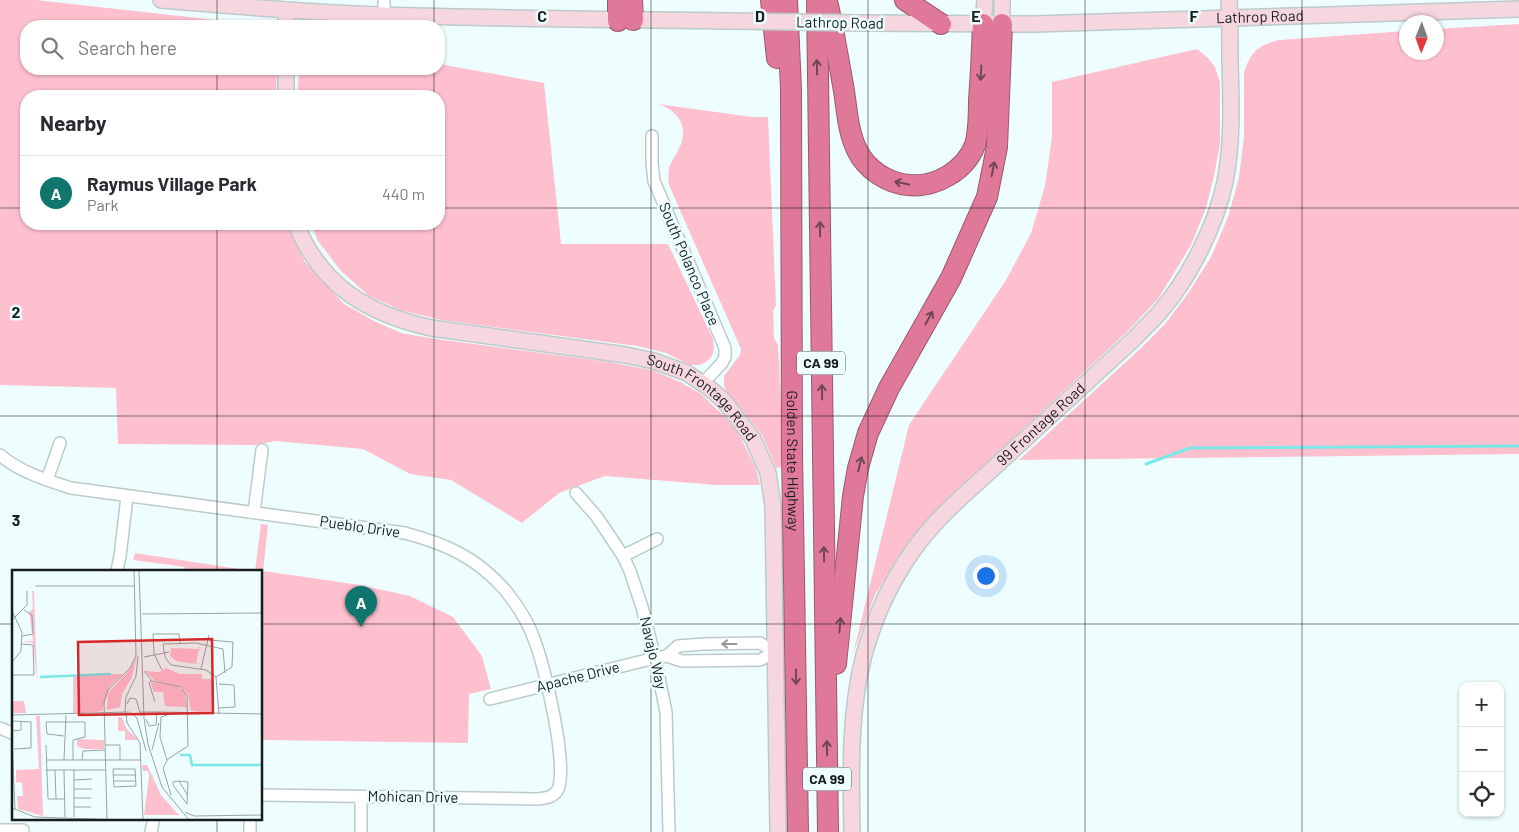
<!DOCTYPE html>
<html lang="en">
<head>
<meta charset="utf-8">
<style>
  body { margin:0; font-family:Barlow,sans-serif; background:#f2f2f3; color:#2b2b33 }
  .controls { position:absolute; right:15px; bottom:15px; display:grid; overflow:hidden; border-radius:10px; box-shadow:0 1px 4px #0004 }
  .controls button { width:45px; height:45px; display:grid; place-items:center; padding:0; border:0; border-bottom:1px solid #e1e1e2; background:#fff; color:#2b2b33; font:25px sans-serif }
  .compass { position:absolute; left:1399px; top:15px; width:45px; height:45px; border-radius:50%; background:#fff; box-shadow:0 1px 4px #0004; rotate:181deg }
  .you { position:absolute; left:985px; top:575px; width:18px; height:18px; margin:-12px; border:4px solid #fff; border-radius:50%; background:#1a73e8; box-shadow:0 0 0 8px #1a73e833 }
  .badge { display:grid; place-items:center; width:32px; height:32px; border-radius:50%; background:#0f766e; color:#fff; font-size:16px; font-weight:700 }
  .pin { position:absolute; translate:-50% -41px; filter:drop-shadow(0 1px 2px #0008) }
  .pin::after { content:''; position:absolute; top:26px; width:18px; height:15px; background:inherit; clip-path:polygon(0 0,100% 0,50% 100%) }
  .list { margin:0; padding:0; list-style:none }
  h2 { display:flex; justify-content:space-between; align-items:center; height:65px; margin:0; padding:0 20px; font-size:21px }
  h2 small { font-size:16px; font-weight:400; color:#7c7c81 }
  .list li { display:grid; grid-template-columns:32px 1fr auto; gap:15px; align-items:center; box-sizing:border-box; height:75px; padding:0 20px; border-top:1px solid #e1e1e2 }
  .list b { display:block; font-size:19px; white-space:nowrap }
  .list p { margin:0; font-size:16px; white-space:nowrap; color:#7c7c81 }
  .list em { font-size:16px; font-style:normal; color:#7c7c81 }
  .icon { flex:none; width:28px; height:28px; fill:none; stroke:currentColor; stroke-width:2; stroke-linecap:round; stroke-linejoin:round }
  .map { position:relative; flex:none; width:1519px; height:832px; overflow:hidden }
  .search { position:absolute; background:#fff; box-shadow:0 1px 4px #0004; left:20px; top:20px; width:425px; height:55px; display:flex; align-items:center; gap:12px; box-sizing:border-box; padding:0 18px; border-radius:20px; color:#7c7c81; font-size:19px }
  .panel { position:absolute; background:#fff; box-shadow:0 1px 4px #0004; left:20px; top:90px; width:425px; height:140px; border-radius:20px }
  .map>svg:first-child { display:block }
  .green { fill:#febfcf }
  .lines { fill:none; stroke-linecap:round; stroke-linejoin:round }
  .stream { stroke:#7ce7e8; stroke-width:3 }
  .street-casing { stroke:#bbcbcb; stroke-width:14 }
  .secondary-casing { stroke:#bbcbcb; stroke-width:18 }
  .highway-casing { stroke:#9a596e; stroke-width:22 }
  .street { stroke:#fff; stroke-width:11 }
  .secondary { stroke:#f6d7e0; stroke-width:15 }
  .highway { stroke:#e07999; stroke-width:20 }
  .secondary-bridge-casing { stroke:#bbcbcb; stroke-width:18; stroke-linecap:butt }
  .secondary-bridge { stroke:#f6d7e0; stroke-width:15 }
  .oneway { stroke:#714655 }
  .oneway2 { stroke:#979999 }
  .grid { fill:none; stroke:#171d1d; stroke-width:1; stroke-opacity:0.55 }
  .labels { text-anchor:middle; stroke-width:5; stroke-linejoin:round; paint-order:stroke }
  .shield { fill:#eefefe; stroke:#586060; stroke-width:1 }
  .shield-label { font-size:14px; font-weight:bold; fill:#171d1d }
  .street-label { font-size:15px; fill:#171d1d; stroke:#eefefe }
  .inset-river { fill:none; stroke:#7ce7e8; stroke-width:2.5 }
  .inset-road { fill:none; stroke:#98a4a4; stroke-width:1 }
  .view { fill:#d62828; fill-opacity:0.15; stroke:#d62828; stroke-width:2.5 }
  .inset-edge { fill:none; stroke:#171d1d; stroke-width:2.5 }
  .grid-label { font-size:16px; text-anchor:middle; font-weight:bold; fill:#171d1d; stroke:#eefefe; stroke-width:5; stroke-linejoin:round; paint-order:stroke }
</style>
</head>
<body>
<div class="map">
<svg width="1519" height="832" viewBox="0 0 1519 832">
  <rect width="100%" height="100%" fill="#eefefe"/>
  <path class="green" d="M0,0H36L234,22L250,26H26V69H277L276,96H26V224H287L292,236L305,262L344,304L374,321L401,333L436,339L609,362L652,370L680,382L701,394L723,415L739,435L755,466L760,485H716L605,476L559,493L522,523L451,480L410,474L363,449L275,441L255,445L118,444L116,388L0,385Z
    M1519,24V454L1019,460L1141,348L1165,324L1189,292L1211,257L1228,217L1239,177L1244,137V73C1250,52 1258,45 1279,40L1406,31V52H1436L1437,29Z
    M1197,49L1208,58L1215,67L1220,83V143L1214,176L1206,208L1191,245L1158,299L1126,333L955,492L920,528L898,557L874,597L853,654L909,425L1006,280L1031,233L1045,186L1052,137V82Z
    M439,64L544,83L561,244H668L713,339L714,350L712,356L706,362L699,365H690L666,353L637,346L441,320L403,311L369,296L341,271L318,241L311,224H439V96H297L299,74L304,69H439Z
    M658,104L752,117H768L776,306L773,311L774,338L778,345L784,467L776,468L762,435L743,411L726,392L724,385V376L740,355L741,349L669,185C666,163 674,161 681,144C688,123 676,110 658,104Z
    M261,524L268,525L263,571L360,585L410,596L453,617L482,656L491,689L469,694L468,743L261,740V571H255Z
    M135,553L252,571H183L185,567L133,560Z"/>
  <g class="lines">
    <path class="stream" d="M1146,464L1190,448L1519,446"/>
    <g class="street-casing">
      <path id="street" d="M384,15V0
        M652,136V164L654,181L725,348V357L722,363L702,384
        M0,455C20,472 46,480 71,488L405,533C446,544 476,557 505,590C517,605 528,621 534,639C544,663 570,771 557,791C552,798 545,798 537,799L261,795
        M47,480L60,443
        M576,493L597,517L623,556L630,571L642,607L655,658L666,712L669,832
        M254,512L262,450
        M623,556L657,539
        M117,571L120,556L127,497
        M667,656L678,646L704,644L760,643L775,652
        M490,699L655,658L667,656L682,661L760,660L775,652
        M0,728L14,734
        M361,797V832
        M250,818V832
        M0,830H23
        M151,832L154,818"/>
    </g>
    <g class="secondary-casing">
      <g id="secondary">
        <path d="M161,0C235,6 309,13 383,15C501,19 618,19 735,21"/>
        <path d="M286,10V26"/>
        <path id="s1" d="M864,23L1034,24L1519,9"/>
        <path d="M983,24L985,0"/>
        <path d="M1002,24V0"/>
        <path d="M286,69V96"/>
        <path id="s2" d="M296,224C321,286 368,314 431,328L626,355L654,361L687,373L708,387L724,401L753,439L768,473L773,506L778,832"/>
        <path id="s3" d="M852,832C851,773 849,712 864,655C874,619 890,583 912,552C935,518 969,491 999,463C1045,421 1090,379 1136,337C1143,329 1152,321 1159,313C1189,279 1216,225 1225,182C1233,141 1231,101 1230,61C1230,40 1230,20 1229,0"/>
      </g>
    </g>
    <g class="highway-casing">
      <g id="highway">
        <path d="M618,0V21"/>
        <path d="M632,0L633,20"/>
        <path d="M771,0L777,58"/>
        <path id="s4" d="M787,0L791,89L792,453L798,832"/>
        <path d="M817,0L828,832"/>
        <path d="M905,0L941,24"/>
        <path d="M828,5C834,33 839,62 844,91C847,110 848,132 857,150C866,169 887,183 908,185C935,188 965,171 975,145C979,131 979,114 979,100C981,75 982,49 983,24"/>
        <path d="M836,664L853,496L858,468L868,433L889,388L951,278L987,197L997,147L1002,24"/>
      </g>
    </g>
    <use href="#street" class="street"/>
    <use href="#secondary" class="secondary"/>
    <use href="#highway" class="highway"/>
    <g class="secondary-bridge-casing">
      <path id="secondary-bridge" d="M735,21L864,23"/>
    </g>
    <use href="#secondary-bridge" class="secondary-bridge"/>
  </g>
  <defs><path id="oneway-shaft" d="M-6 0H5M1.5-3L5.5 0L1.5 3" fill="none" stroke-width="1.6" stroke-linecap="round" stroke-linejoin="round" transform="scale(1.25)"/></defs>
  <g class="oneway">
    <use href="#oneway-shaft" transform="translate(817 67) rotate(-91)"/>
    <use href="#oneway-shaft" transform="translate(981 73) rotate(93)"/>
    <use href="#oneway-shaft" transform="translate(993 169) rotate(-79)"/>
    <use href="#oneway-shaft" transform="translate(902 183) rotate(-168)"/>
    <use href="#oneway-shaft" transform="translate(820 229) rotate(-91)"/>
    <use href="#oneway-shaft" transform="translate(929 318) rotate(-61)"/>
    <use href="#oneway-shaft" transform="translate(822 392) rotate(-91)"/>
    <use href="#oneway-shaft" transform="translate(860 464) rotate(-76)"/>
    <use href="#oneway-shaft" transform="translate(824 554) rotate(-91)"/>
    <use href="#oneway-shaft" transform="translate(840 625) rotate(-85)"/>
    <use href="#oneway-shaft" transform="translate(796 677) rotate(89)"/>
    <use href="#oneway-shaft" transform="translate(827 748) rotate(-91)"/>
  </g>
  <use class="oneway2" href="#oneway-shaft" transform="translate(729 644) rotate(180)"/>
  <path class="grid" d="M217,0V26M434,0V26M651,0V832M868,0V832M1085,0V832M1302,0V832M217,69V96M434,69V96M0,208H26M439,208H1519M217,224V571M434,224V832M0,416H1519M0,624H14M261,624H1519M217,818V832"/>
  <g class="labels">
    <g class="shield">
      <rect x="797" y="351.5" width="48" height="23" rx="4"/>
      <rect x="803" y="767.5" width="48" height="23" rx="4"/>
    </g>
    <g class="shield-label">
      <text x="821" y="368">CA 99</text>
      <text x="827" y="784">CA 99</text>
    </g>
    <g class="street-label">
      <text dy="5" stroke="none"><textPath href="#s1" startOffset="396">Lathrop Road</textPath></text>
      <text transform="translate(840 23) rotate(1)" y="5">Lathrop Road</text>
      <text transform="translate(689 264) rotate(67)" y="5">South Polanco Place</text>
      <text dy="5" stroke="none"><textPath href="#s2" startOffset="465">South Frontage Road</textPath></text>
      <text dy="5" stroke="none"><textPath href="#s3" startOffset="474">99 Frontage Road</textPath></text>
      <text dy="5" stroke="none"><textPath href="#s4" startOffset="461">Golden State Highway</textPath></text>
      <text transform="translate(360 527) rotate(8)" y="5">Pueblo Drive</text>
      <text transform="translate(653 653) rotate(77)" y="5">Navajo Way</text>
      <text transform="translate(578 677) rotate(-14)" y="5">Apache Drive</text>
      <text transform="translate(413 797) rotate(1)" y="5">Mohican Drive</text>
    </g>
  </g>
  <g transform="translate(12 570)">
    <rect width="250" height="250" fill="#eefefe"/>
    <path d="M20,21H22L25,110L21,73L11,71H21L17,42L21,39ZM188,75L184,93L188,94L178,93L177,97V93L164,91L158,86L159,78L186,79ZM125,86L120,107L110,124L108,137L95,140L96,123L119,98ZM154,98L168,104H190V109H201L202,143L179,141L176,125L170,117L143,111L133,101L147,102ZM111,104L98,116L90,141L61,144V105ZM138,112L165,116L173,122L175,137L153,136L151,122H142ZM0,131H12L14,143H0ZM24,146H28L31,246L6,239L5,226H11L10,213L4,212V200L27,199ZM106,147H110L114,158L126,170H113V161H106ZM65,169L92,170V179H72L65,176ZM130,195H135L149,225L167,245H132L137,206L136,201H131Z" fill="#febfcf"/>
    <path class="inset-river" d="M28,107L99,104M168,185H178L180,195H250"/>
    <path class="inset-road" d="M127,0L132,148L136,174L150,217L177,250M23,16H123M0,41L10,62L9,81L0,92M130,44L250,43M0,50L15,35V21M10,66L21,64L20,45L12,40M198,70L221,72L220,97L204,107M132,87L157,82M189,99L197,65M150,100L142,84L141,64H167L168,73M132,101L140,111L169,117L175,126L176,176L156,189L151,198L159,225M0,105H22L21,75L10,74M139,110L137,113L143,132M115,134L118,128L124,129L129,146M206,138L223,137L222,115L207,114M113,142L114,127L124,106L126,86M114,142L115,153L128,173L131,250M118,142L125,148L134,181M128,142H147M147,142L250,144M207,144L204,107L194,100L159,95L153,87L151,74L184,73L211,79L213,103M0,145L117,142M134,149L137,156L144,155L145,142M0,151L19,152V178L2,179M0,161L9,160V151M52,166L35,164L34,152H73V167L61,170V190M0,171L3,239M34,175L36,229H52M93,175H108V190M140,180L147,153M34,190H129M52,190L54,145M70,190L71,181L93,180M155,190L148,167L149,147L155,145M101,199H123L124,216L102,217ZM34,200H93M43,200L44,229M52,200L53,247M62,200V247M101,205H124M62,210L80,209M101,211H124M167,211L176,212L175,234L161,215V212ZM167,211L176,226M62,219H80M62,228H79M62,237H79M0,238L23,247L108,250M173,242L182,246L250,245M95,250L92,132L96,120L118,98L124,86L122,0"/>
    <path class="view" d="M200,69L201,143L67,145L66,72Z"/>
    <rect width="250" height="250" class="inset-edge"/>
  </g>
  <g class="grid-label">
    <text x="542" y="22">C</text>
    <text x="760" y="22">D</text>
    <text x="976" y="22">E</text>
    <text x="1194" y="22">F</text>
    <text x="16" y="318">2</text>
    <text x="16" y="526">3</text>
  </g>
</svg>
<div class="controls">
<button>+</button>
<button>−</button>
<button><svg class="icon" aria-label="locate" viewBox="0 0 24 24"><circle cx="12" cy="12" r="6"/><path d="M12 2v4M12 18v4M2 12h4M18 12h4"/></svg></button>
</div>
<svg class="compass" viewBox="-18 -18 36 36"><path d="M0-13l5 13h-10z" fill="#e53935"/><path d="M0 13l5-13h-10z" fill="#7c7c81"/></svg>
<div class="you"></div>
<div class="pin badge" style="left:361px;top:627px">A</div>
<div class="search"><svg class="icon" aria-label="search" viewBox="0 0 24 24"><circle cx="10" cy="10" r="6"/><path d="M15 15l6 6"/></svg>Search here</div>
<section class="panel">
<h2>Nearby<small></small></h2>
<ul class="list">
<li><span class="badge">A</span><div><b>Raymus Village Park</b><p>Park</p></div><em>440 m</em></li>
</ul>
</section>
</div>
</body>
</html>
